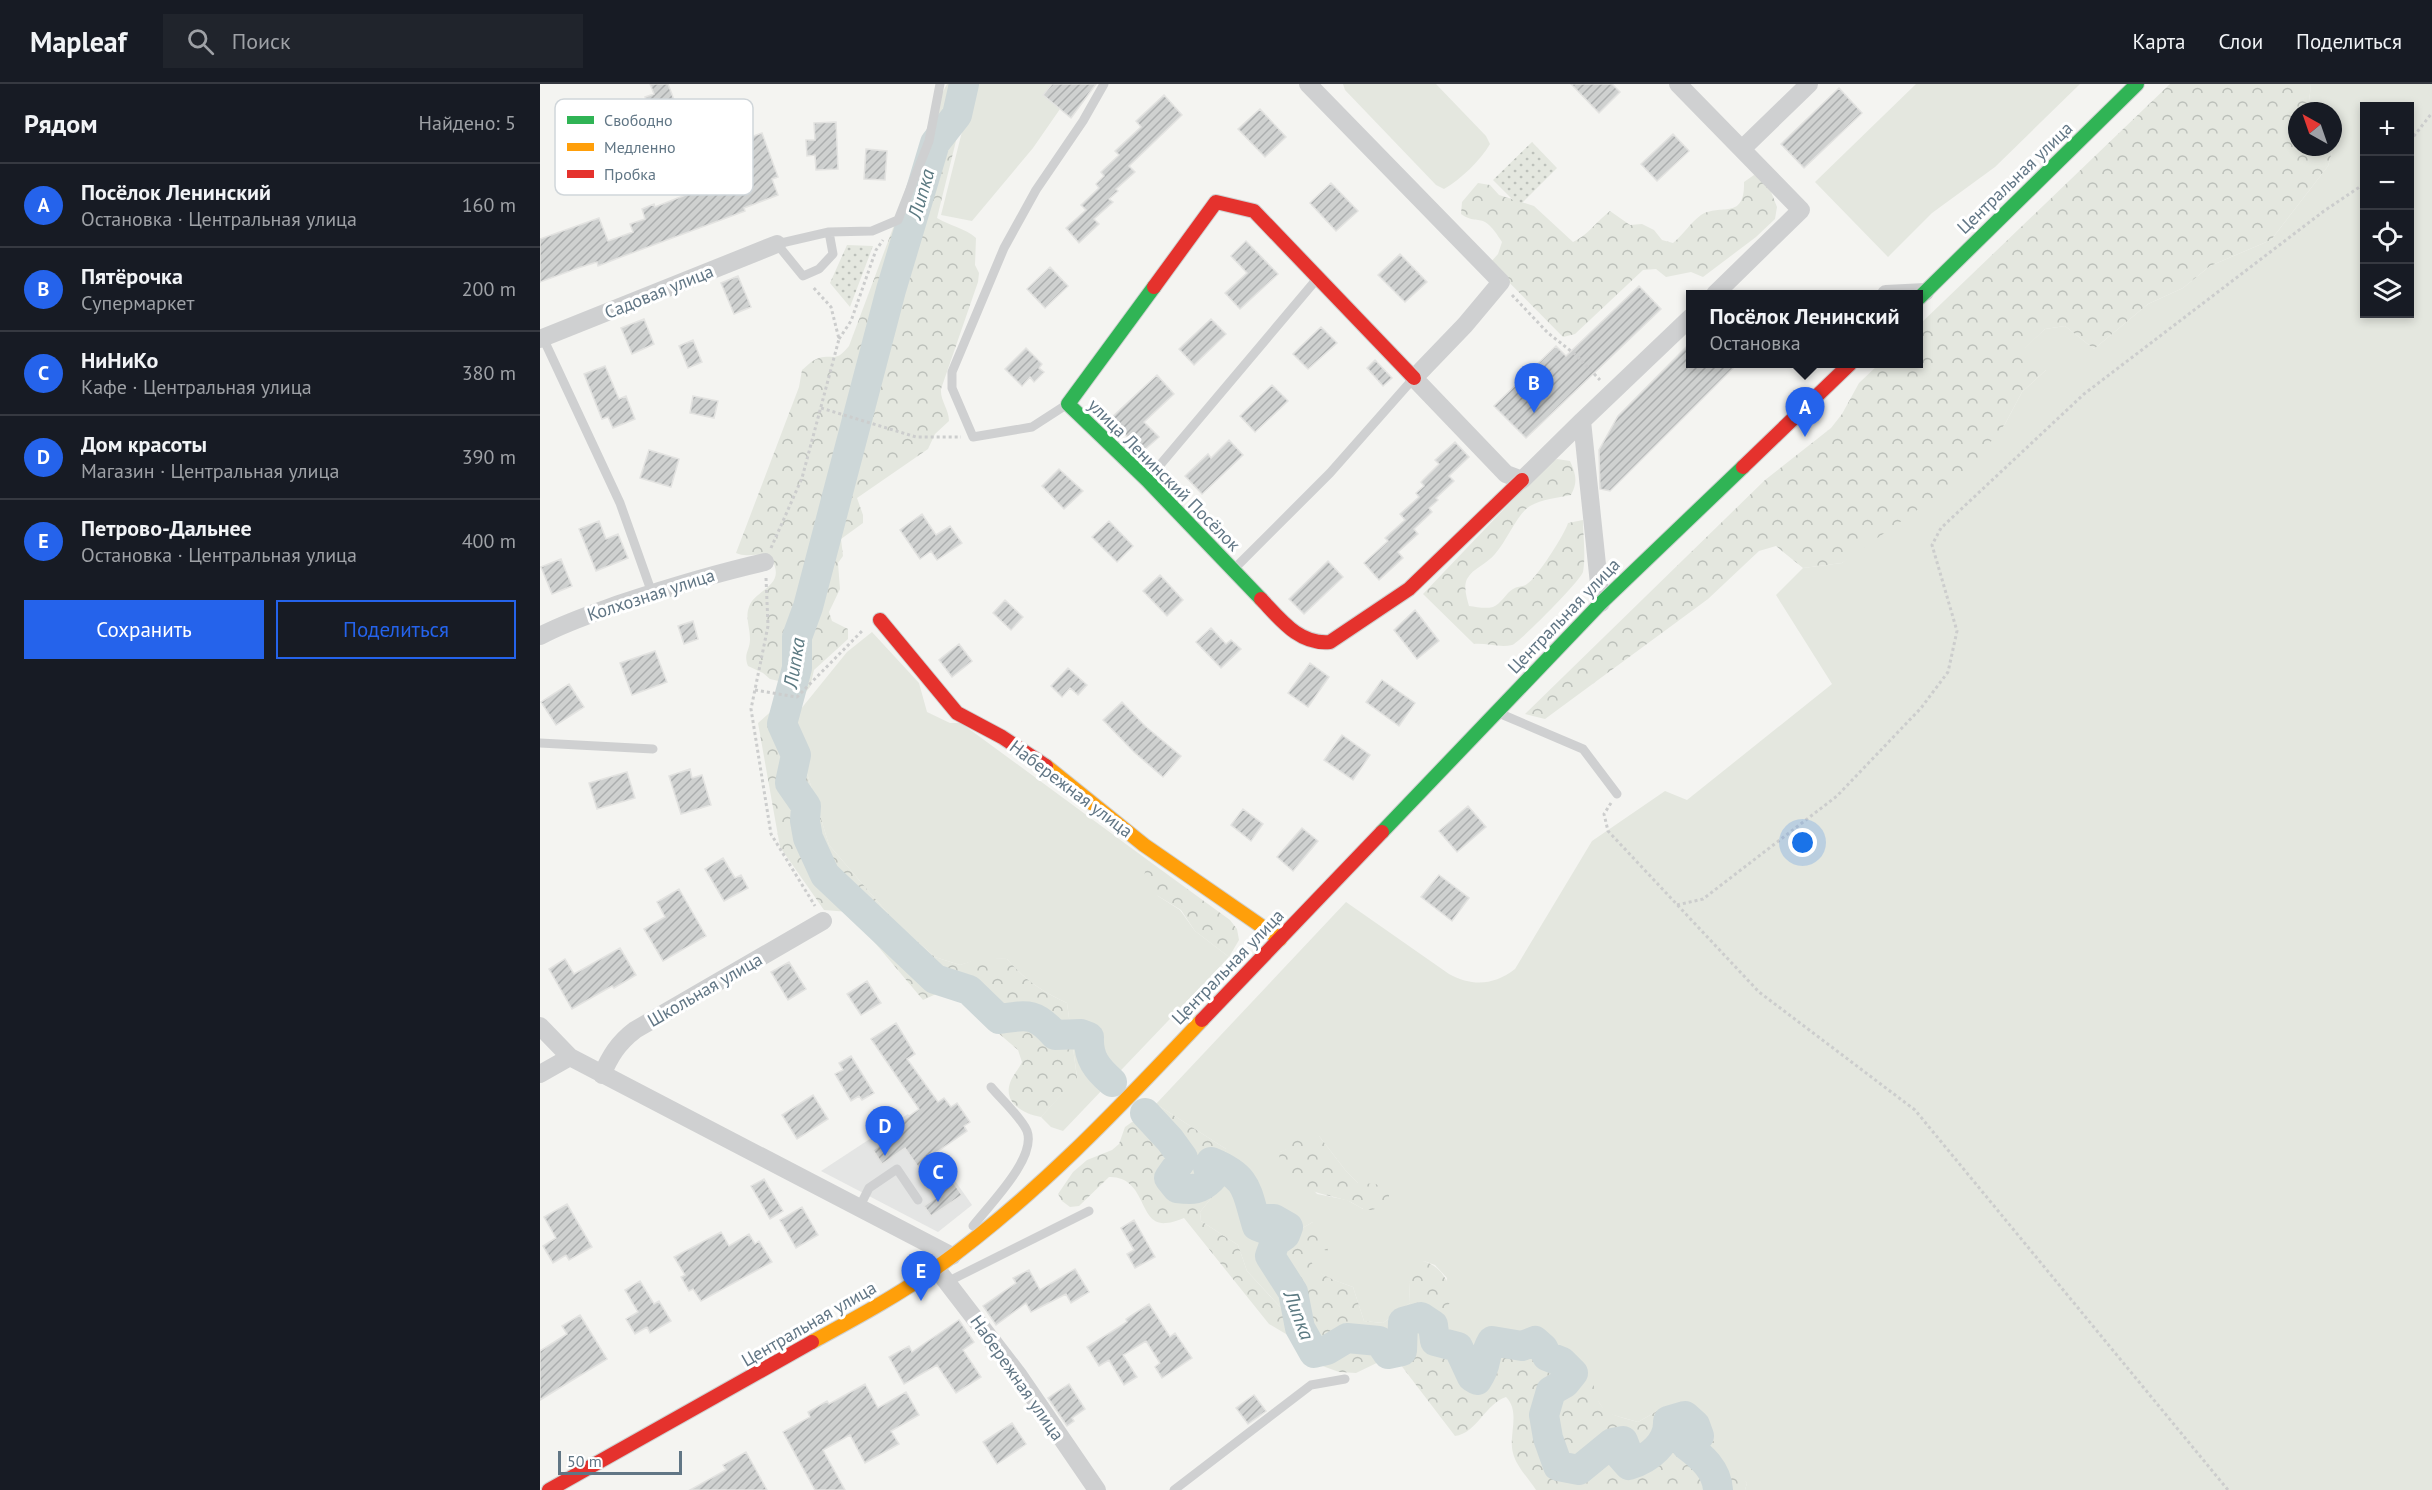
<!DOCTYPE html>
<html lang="ru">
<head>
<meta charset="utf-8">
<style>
  body { margin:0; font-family:"PT Sans",sans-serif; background:#20242c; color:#f1f3f6 }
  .controls { position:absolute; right:18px; top:18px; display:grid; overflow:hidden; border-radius:0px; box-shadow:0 3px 9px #0003 }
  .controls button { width:54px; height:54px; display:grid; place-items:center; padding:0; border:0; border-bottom:2px solid #363941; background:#171b24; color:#f1f3f6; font:30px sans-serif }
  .compass { position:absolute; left:1748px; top:18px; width:54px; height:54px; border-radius:50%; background:#171b24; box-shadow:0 3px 9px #0003; rotate:320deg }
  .scale { position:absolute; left:18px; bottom:15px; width:124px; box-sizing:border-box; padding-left:6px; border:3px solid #617685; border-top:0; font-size:16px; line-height:21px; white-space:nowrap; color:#617685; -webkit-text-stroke:4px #fff; paint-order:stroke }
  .you { position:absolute; left:1263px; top:759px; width:21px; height:21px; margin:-15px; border:4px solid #fff; border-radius:50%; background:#1a73e8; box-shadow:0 0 0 9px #1a73e833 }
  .badge { display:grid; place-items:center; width:39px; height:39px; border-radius:50%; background:#2563eb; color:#fff; font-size:20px; font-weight:700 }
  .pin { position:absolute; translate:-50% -50px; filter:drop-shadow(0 2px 3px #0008) }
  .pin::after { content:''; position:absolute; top:32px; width:21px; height:18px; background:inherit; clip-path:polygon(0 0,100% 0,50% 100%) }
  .popup { position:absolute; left:1146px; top:206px; width:237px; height:78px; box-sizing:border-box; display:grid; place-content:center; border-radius:0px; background:#171b24; filter:drop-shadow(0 2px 4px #0005); font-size:20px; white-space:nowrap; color:#9ea1a6 }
  .popup b { font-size:22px; color:#f1f3f6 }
  .popup::after { content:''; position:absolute; left:50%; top:100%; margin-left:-12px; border:12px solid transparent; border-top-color:#171b24 }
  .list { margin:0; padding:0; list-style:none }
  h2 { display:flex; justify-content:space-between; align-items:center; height:78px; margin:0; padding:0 24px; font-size:26px }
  h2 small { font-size:20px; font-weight:400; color:#9ea1a6 }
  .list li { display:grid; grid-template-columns:39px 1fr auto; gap:18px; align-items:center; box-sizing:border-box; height:84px; padding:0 24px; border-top:2px solid #363941 }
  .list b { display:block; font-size:22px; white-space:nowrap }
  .list p { margin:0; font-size:20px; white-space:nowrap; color:#9ea1a6 }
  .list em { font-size:20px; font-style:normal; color:#9ea1a6 }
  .actions { display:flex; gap:12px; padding:18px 24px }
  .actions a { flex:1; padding:14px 0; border:2px solid #2563eb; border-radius:0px; text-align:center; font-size:21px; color:#2563eb }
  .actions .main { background:#2563eb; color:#fff }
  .icon { flex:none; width:33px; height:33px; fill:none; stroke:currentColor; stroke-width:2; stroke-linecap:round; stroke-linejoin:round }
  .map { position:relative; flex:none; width:1892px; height:1406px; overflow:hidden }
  header { display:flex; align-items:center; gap:36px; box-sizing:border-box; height:84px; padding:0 30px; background:#171b24; border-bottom:2px solid #363941 }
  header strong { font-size:28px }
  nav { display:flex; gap:33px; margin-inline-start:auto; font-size:21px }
  .search { width:420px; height:54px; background:#20242c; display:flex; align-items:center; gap:15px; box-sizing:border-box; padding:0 21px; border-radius:0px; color:#9ea1a6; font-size:22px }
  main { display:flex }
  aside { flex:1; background:#171b24 }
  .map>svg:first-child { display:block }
  .built { fill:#e4e5e4 }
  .green { fill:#e4e7df; fill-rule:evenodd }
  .forest { fill:url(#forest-crowns) }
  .park { fill:url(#park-dots) }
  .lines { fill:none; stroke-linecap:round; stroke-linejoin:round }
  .river { stroke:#cdd7d8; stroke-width:30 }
  .building { fill:url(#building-hatch); stroke:#e3e3e1; stroke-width:1.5 }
  .fast-casing { stroke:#cfd1d1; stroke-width:16 }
  .slow-casing { stroke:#cfd1d1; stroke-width:16 }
  .jam-casing { stroke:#cfd1d1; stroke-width:16 }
  .path { stroke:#cccdcd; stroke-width:3; stroke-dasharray:3 3; stroke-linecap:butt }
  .lane { stroke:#cfd0d1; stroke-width:9 }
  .street { stroke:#cfd0d1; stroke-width:18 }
  .fast { stroke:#30b455; stroke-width:14 }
  .slow { stroke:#ff9f0a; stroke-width:14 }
  .jam { stroke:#e5322d; stroke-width:14 }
  .labels { text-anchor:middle; stroke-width:6; stroke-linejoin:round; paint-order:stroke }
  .street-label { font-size:18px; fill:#617685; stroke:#fff }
  .water-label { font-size:20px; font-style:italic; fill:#5c7a82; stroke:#fff }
  .key { fill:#fff; stroke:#d0d6da; stroke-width:1.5 }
  .key-label { font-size:16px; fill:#617685 }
</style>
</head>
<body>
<header>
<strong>Mapleaf</strong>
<div class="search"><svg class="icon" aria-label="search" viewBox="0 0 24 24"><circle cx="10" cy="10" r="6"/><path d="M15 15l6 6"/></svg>Поиск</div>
<nav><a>Карта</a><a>Слои</a><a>Поделиться</a></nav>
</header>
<main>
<aside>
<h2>Рядом<small>Найдено: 5</small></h2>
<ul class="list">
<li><span class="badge">A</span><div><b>Посёлок Ленинский</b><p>Остановка · Центральная улица</p></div><em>160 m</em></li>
<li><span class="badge">B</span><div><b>Пятёрочка</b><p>Супермаркет</p></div><em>200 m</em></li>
<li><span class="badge">C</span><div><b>НиНиКо</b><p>Кафе · Центральная улица</p></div><em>380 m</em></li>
<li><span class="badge">D</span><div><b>Дом красоты</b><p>Магазин · Центральная улица</p></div><em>390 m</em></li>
<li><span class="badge">E</span><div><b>Петрово-Дальнее</b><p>Остановка · Центральная улица</p></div><em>400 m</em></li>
</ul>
<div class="actions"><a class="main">Сохранить</a><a>Поделиться</a></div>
</aside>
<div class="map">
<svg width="1892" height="1406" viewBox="0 0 1892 1406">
  <defs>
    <pattern id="forest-crowns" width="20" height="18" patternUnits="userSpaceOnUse" patternTransform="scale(1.5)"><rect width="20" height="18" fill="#e4e7df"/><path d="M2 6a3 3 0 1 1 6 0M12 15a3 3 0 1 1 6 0" fill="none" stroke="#bcc0ba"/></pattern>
    <pattern id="park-dots" width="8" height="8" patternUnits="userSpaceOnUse" patternTransform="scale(1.5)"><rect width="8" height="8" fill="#e4e7df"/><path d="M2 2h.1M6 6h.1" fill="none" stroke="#bcc0ba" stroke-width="1.8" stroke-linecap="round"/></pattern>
    <pattern id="building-hatch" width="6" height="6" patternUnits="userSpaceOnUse" patternTransform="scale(1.5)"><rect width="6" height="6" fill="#cfd1d0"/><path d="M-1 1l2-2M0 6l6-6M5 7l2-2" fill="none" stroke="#abaeae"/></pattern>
  </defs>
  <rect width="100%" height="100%" fill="#f4f4f1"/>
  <path class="built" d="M368,1030L432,1121L398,1148L281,1087Z"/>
  <path class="green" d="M434,0H512L503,11L520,25L493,64L432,137L401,131Z
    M803,0H896L946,52L950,60C940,77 921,95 904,105L896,101L805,6Z
    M1376,0H1540L1455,83L1392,129L1348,173L1275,98Z
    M1771,0H1892V1406H1205L1207,1399L1126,1322L1098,1338L1066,1329L1056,1314L937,1271L923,1259L899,1232L907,1194L895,1181L884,1177L869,1198L870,1219L843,1239L824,1237L813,1203C792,1195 765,1189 766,1162C766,1154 771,1145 773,1138L757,1147L732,1149L720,1161L743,1226L707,1187L698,1161L661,1137L660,1128L684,1098L686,1065L616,1020L806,818L909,890C933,903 954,901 975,885L1052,757L1125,707L1147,716L1292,600L1236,511L1263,484L1302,479L1465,340L1482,308L1506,286L1479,269L1505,245L1525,242L1554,265L1608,220L1643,204L1670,182L1731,156L1788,82L1798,47L1793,44V27H1768ZM1824,22H1870V230H1824ZM779,1052L806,1087L818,1099L823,1125L807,1116L777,1110L740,1068Z
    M332,548L379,599L387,628L410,639H421L609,777L618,812L640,826L655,847L689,873L523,1047L511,1043L501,1033L537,993L527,919C501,907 486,897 467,875L443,874L420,881L395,873L356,839L289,761L257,656L256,631L307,568Z"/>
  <path class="forest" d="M407,0H430L397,134C410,142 425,144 436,154L435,181L439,189L438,198L401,305C400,317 409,325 409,337L395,350L388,365L317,414L323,431V439L301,455L303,472L298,479L300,505L289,528L292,537L308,545V555L274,586L270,603L265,609L257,611L249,607L247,599L230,595L223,589L208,582C203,569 210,567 210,555C210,544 205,533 209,523C214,507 241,503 235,483C234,478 232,475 227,473C217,468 206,474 196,469L259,303L262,286C267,282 272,276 279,274C295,270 295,279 309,262L359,128L392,29Z
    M1630,0H1771L1768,27H1757V63H1793V44L1798,47L1788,82L1731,156L1670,182L1643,204L1608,220L1554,265L1525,242L1505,245L1480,269L1507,285L1482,308L1465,340L1421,395L1302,479L1263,484L1236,462L1219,467L1168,515L1005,635L985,630L1225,396L1291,344L1302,330L1319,299L1339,280H1379V241Z
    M1214,91L1226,95L1237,123L1235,135L1216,153L1163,193L1151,188L1126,193L1116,185L1103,186L1035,250L1023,253L950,179L958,170L962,158C958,152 952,142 945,138C937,134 932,138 921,130L922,118L938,99L950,101L959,111L994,122L1033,158C1047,152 1057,137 1070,127L1090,141L1102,140L1114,146L1122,156L1133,159C1143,151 1151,138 1161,131C1181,119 1205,137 1204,98Z
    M1017,375L1030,377C1036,390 1038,398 1031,411C1017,414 1002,415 990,422C977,430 967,457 955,470C947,480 933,484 927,495C923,503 927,514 929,522C937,523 945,525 953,523C961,520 966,509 973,505C977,502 983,503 987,500C996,495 1025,450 1028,439L1043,436C1043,452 1046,472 1043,488C1041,496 980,558 972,561C961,564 946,559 934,560L883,510L1006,381Z
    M237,622L256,631L257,656L289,761L356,839L395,873L420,881L443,873L467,875C486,897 501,907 527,919L537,994L501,1033C485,1030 463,1020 470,999C472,992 479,985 482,978L478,966L407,905L383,916L309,828L284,826L240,763L218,639Z
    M609,777L690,836L697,845L699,856L689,873L655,847L641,826L618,812L604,791Z
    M616,1020L686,1065L684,1098L660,1128L661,1137L698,1161L707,1187L742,1225L720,1161L732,1149L757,1147L773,1138L785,1148L788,1167L766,1161C771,1191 787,1193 813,1203L824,1237L843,1239L870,1219L869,1198L872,1183L884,1177C903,1184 908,1197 913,1215L899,1232L936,1271L956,1246L998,1249L1053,1297C1058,1330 1069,1330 1098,1338L1126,1322L1143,1319L1207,1399L1205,1406H996C989,1395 976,1382 973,1369C968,1351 981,1328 966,1313C945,1320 937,1349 915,1352L857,1276L845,1275L816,1289L799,1288L766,1276L751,1253L729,1240L644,1134C638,1136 632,1139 626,1139C598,1142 607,1092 569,1093L539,1122L530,1123L522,1117L518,1110L533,1088L547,1076L572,1066L579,1060L585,1043L592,1038L619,1036L625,1030Z
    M770,1049L779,1052L806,1087L818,1099L836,1100L849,1110V1119C844,1121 837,1125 831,1126C822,1127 814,1118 805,1116C782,1109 732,1103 740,1068L748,1064L750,1056Z"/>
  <path class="park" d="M992,58L1017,84L979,122L953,96Z
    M307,161L333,162L310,223L290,199Z"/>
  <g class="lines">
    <path class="river" d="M424,0L417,31L395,59L351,206L268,523L257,553V584L242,640L256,671L250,699L266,722L265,737L268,754L285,791L395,895L429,906L459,935C487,931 495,928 515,951L541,950L549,953C548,974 557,985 572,998
      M605,1029L630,1056L643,1074L629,1094L637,1104C653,1106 660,1106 671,1095L668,1083L671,1078C710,1094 706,1107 717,1142L725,1145L727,1135H734L748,1143L745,1151L735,1158L730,1172L753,1208L760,1244L774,1269L787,1266L807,1254L839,1257L848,1270L862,1267L863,1238L881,1233L893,1241L895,1257L918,1263L932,1293L937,1296C949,1279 942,1274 952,1257L982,1262L995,1257L1003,1264L1007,1272L1022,1278L1033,1289L1025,1299L1011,1307L1004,1331L1008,1354L1018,1382L1039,1386L1072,1359L1083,1357L1086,1365L1081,1372L1089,1381C1109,1375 1129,1359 1128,1337L1145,1332L1155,1341L1159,1352L1149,1354L1146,1361C1162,1373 1177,1386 1178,1406"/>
  </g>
  <path class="building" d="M110,0H128L139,29L123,35L121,29L112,32L105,13L114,10Z
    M512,0H556L531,34L503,11Z
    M1031,0H1072L1080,8L1059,29Z
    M1299,4L1322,29L1264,84L1241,60Z
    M624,11L642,31L589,82L595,88L576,105L578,107L569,115L573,118L554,135L559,140L539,159L526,144L546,126L541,121L559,104L556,100L564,92L561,88L579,71L575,67L601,43L596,37Z
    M720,25L746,53L725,73L698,45Z
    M296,38L298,85L276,86L275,71L267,72L266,56H275L274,39Z
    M222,49L238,93L232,95L238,111L204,124L205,127L81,173L58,182L57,178L38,184L0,198V155L59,134L68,157L93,148L90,140L105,135L102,125L114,120L115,123L148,110L142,95L165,87L164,84L199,71L194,59Z
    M1133,50L1149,67L1117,97L1101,80Z
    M326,65L347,67L345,96L324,95Z
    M791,99L818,127L796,147L770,119Z
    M706,157L738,190L700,225L685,209L707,189L691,172Z
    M860,170L887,198L865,218L838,191Z
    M510,183L528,202L505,224L487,205Z
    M198,192L211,223L194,230L181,199Z
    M1099,202L1121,225L986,354L954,322L1016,262L1026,272Z
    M104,235L114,260L92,270L81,244Z
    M671,235L686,250L654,281L639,265Z
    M781,243L797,259L768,285L753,270Z
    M153,256L162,278L148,284L139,262Z
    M1151,258V279H1198L1070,407L1060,405L1059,366L1078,332Z
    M486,264L502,280L499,284L504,288L494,298L490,293L482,302L465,285Z
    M835,276L852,294L843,302L827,284Z
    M65,282L79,315L86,312L95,335L73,344L68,333L62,335L44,290Z
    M617,291L634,310L604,338L619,353L602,368L570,335Z
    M732,301L748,317L715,348L700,332Z
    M153,312L178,317L174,334L150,329Z
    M689,356L703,371L662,410L645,392L668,370L671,374Z
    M915,358L929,373L909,392L914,397L896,414L898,416L889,424L892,428L874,445L878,450L858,468L863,474L839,496L824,479L848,457L845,454L865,436L860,430L879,413L876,409L884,402L881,398L899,380L895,376Z
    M109,366L139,375L131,403L100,394Z
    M519,385L543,407L524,425L502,402Z
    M382,430L396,451L410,442L422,459L397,476L391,467L380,475L360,446Z
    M59,437L66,455L78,450L88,474L56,487L39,445Z
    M569,437L593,462L577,478L552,453Z
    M21,475L32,502L12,510L1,483Z
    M788,477L803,493L764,530L749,515Z
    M620,491L643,516L627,532L603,507Z
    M465,516L483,533L471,546L453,529Z
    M875,526L899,557L877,575L854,546Z
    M153,537L158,555L144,560L138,542Z
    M671,544L686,560L691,556L701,565L681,584L656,558Z
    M419,560L432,577L412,593L399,576Z
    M115,567L127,598L92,611L80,579Z
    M770,579L789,593L768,623L748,609Z
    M528,584L547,601L538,611L530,604L522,613L511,602Z
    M842,596L875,619L859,642L826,618Z
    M29,600L44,623L16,641L1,618Z
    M582,618L605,642L641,672L623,693L594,668L563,636Z
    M802,651L830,671L813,696L784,676Z
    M150,685L152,694L162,691L171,721L141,730L129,692Z
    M87,688L95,714L57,725L49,699Z
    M928,722L946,743L917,768L899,747Z
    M703,725L723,740L711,757L691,741Z
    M762,744L778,757L753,787L737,773Z
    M183,774L195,794L201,791L208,804L184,817L165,785Z
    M899,791L929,814L912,837L881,813Z
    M139,805L166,852L123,877L104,845L125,833L117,818Z
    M80,864L96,891L74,904L72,902L32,925L9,885L25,875L34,890Z
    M249,878L266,905L248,916L231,888Z
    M327,897L341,919L321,931L307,910Z
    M356,939L375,970L367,975L398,1018L404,1014L411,1023L417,1019L430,1038L424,1042L427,1047L394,1070L422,1111L391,1132L384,1122L398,1112L365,1064L342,1080L333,1066L359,1048L355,1042L379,1025L331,955Z
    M311,972L334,1009L322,1016L319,1012L311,1017L295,990L303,986L299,979Z
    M273,1011L288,1035L257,1055L242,1031Z
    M224,1095L243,1127L230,1135L211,1102Z
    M27,1120L52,1163L29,1176L26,1171L13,1179L3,1162L16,1154L4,1133Z
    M262,1123L278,1151L256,1164L240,1136Z
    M594,1136L615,1173L595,1184L587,1170L594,1166L581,1144Z
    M181,1148L189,1162L209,1150L215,1160L219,1157L232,1178L161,1217L153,1205L149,1207L141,1193L145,1191L134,1173Z
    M535,1185L549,1208L531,1219L526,1210L491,1228L486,1219L456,1241L443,1222L476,1199L473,1194L489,1186L500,1206Z
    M100,1197L114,1220L119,1217L131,1237L110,1249L107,1243L95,1250L86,1235L98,1228L85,1206Z
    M609,1220L630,1253L635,1249L652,1274L622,1294L615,1283L620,1279L606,1257L583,1271L597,1293L584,1301L569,1276L559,1282L547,1263L587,1238L586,1235Z
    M40,1231L67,1275L0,1316V1267L27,1250L22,1242Z
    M419,1236L434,1258L423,1266L441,1293L416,1309L397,1281L364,1300L349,1273L369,1262L372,1268Z
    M325,1300L338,1324L366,1308L379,1331L351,1347L359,1360L325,1379L310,1351L283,1366L305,1406H275L243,1348L270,1333L268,1328L287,1317L289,1320Z
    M529,1300L545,1325L532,1334L534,1337L527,1342L508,1314Z
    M714,1311L726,1327L708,1340L696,1324Z
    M472,1339L486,1360L457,1380L443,1358Z
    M206,1368L227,1406H150L186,1386L183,1381Z"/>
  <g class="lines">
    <g class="fast-casing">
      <path id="fast" d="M614,203L528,320L607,396L721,515
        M1379,214L1597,0
        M842,748L1061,519L1203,383"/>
    </g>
    <g class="slow-casing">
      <path id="slow" d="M506,682L604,761L740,855
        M272,1258C314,1235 357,1212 396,1184C495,1113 579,1024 662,936"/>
    </g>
    <g class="jam-casing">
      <path id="jam" d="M614,203L676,118L714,127L874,294
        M1203,383L1310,280
        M721,515C740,535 759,561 790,558L869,505L982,396
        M340,536L417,629L462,653L506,682
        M662,936L842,748
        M9,1406L272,1258"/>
    </g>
    <path class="path" d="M1870,57L1892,29
      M972,211L1008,249L1036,271L1060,296
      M299,255L311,237L336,166L343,156
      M281,324L376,353H421
      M231,464L262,394L299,255L291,223L272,202
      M226,494L228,542L211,625L231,750L275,822
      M215,606L257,613L323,546
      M1071,719L1064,730L1068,747L1219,908L1375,1026L1688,1406
      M1137,821L1163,815L1297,712L1381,624L1408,588L1417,547L1392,461L1401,444L1544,310L1784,127L1824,100"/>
    <path class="lane" d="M289,148L332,147L358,136L389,57L400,0
      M289,148L293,170L279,185L263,192L237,160Z
      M3,254L80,419L112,509
      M526,321L492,343L433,353L412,304V288L464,164L496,106L543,37L564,0
      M609,394L776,196
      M695,484L790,389L873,295
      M961,630L1043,665L1077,710
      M0,659L113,665
      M319,1124L329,1104L357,1085L378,1116
      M433,1142C449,1121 497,1074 487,1047C481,1033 461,1015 451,1003
      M407,1198L549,1127
      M634,1406L771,1301L805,1295"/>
    <path class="street" d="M768,0L961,198L925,241L874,294L966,390L982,396L1042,337
      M1138,0L1261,126L1175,210
      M1202,65L1269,0
      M1346,210L1385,208
      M0,255L237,160
      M1061,519L1042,337L1151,233
      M0,552C26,538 54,529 82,519C130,503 177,489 225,478
      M0,942L30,973L412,1172
      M0,990L30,973
      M62,991C70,972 78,959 95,946L283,837
      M396,1184L479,1292L557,1406"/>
    <use href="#fast" class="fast"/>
    <use href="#slow" class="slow"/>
    <use href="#jam" class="jam"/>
  </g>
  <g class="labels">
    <g class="street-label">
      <text transform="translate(1475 94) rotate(-44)" y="6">Центральная улица</text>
      <text transform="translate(119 208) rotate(-22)" y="6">Садовая улица</text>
      <text transform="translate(624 391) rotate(45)" y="6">улица Ленинский Посёлок</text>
      <text transform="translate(111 511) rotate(-18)" y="6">Колхозная улица</text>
      <text transform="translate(1024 532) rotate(-46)" y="6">Центральная улица</text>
      <text transform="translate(531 705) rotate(37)" y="6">Набережная улица</text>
      <text transform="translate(688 883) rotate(-46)" y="6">Центральная улица</text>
      <text transform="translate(165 906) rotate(-30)" y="6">Школьная улица</text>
      <text transform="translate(269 1240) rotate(-30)" y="6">Центральная улица</text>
      <text transform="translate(477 1294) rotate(55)" y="6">Набережная улица</text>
    </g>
    <g class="water-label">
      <text transform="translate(381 110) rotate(-74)" y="7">Липка</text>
      <text transform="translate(254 579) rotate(-81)" y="7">Липка</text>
      <text transform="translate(759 1231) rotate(69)" y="7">Липка</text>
    </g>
  </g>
  <rect x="15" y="15" width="198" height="96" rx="9" class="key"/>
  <rect x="27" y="32" width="27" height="8" fill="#30b455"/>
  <rect x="27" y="59" width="27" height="8" fill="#ff9f0a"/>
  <rect x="27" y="86" width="27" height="8" fill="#e5322d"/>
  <g class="key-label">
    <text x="64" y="42">Свободно</text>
    <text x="64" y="69">Медленно</text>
    <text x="64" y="96">Пробка</text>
  </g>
</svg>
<div class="controls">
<button>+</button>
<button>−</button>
<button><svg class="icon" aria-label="locate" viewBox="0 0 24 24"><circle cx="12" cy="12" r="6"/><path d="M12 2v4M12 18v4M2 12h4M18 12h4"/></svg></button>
<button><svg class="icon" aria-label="layers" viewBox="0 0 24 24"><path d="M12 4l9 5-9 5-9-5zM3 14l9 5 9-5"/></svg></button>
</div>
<svg class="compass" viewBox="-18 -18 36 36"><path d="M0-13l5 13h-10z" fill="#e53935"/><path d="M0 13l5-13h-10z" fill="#9ea1a6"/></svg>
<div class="scale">50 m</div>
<div class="you"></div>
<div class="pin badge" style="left:1265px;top:353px">A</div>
<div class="popup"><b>Посёлок Ленинский</b>Остановка</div>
<div class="pin badge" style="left:994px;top:329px">B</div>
<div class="pin badge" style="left:398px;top:1118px">C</div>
<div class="pin badge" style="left:345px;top:1072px">D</div>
<div class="pin badge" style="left:381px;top:1217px">E</div>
</div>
</main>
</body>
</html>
